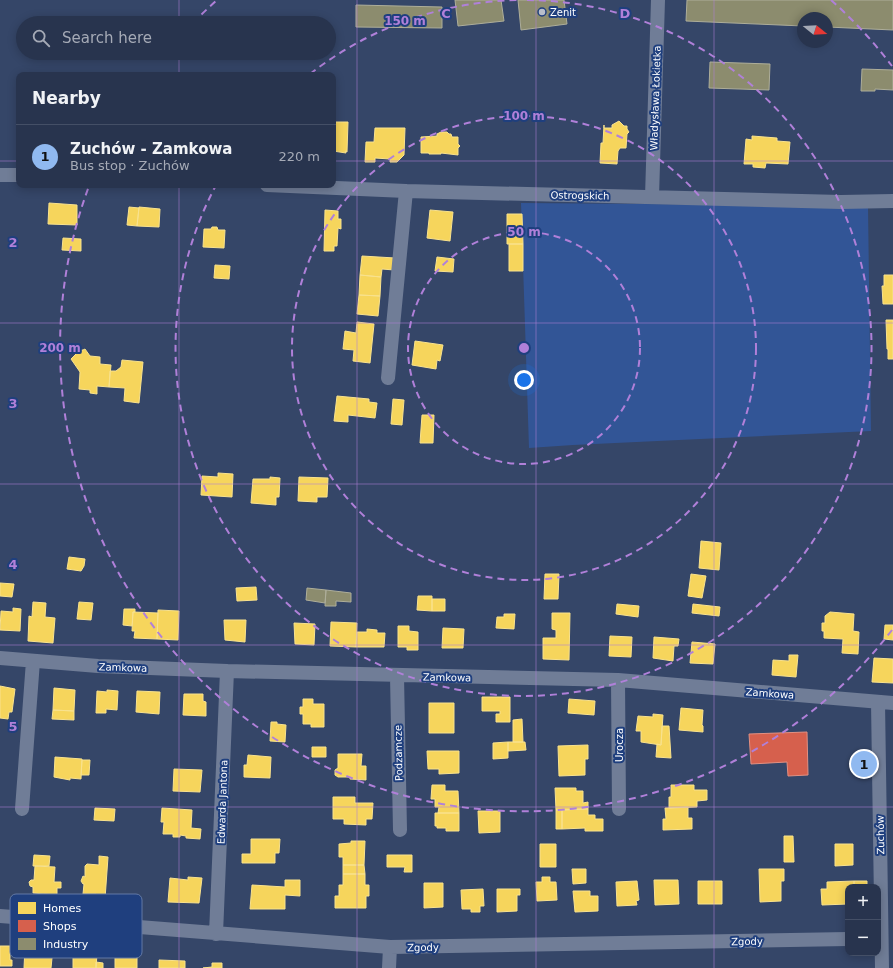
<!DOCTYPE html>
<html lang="en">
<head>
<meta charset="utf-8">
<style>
  body { margin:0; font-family:"DejaVu Sans",sans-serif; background:#343f58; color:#f1f3f6 }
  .controls { position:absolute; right:12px; bottom:12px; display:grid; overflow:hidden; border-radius:8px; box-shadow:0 2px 10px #0003 }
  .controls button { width:36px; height:36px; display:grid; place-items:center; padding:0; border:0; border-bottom:1px solid #444f66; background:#28344e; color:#f1f3f6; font:20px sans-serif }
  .compass { position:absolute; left:797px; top:12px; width:36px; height:36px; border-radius:50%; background:#28344e; box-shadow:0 2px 10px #0003; rotate:108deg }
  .you { position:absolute; left:524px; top:380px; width:14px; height:14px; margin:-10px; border:3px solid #fff; border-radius:50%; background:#1a73e8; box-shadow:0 0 0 6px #1a73e833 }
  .badge { display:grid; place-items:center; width:26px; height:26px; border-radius:50%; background:#90b9f0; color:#111; font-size:13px; font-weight:700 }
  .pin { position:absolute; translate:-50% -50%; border:2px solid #fff; box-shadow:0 1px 4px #0006 }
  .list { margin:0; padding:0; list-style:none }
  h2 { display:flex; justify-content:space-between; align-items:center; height:52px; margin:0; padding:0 16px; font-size:17px }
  h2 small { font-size:13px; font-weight:400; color:#a5aab6 }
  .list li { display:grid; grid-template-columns:26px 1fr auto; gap:12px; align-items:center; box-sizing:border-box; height:64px; padding:0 16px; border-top:1px solid #444f66 }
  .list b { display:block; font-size:15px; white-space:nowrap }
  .list p { margin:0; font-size:13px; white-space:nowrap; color:#a5aab6 }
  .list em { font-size:13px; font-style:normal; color:#a5aab6 }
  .icon { flex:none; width:22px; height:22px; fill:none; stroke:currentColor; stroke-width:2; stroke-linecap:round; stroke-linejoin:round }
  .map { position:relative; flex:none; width:893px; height:968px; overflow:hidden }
  .search { position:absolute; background:#28344e; box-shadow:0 2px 10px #0003; left:16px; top:16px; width:320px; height:44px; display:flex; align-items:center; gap:10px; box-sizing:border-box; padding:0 14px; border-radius:22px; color:#a5aab6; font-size:15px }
  .panel { position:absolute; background:#28344e; box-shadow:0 2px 10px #0003; left:16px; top:72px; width:320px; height:116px; border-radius:8px }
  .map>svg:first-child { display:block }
  .green { fill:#325596 }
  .homes { fill:#f6d55c; stroke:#f9e28d }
  .shops { fill:#d6604d; stroke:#e29082 }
  .industry { fill:#8c8c6e; stroke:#aeae9a }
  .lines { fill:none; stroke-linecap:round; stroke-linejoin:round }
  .street { stroke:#707d97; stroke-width:14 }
  .grid { fill:none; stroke:#b080d9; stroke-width:1; stroke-opacity:0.55 }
  .ring { fill:none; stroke:#b080d9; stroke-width:2; stroke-dasharray:7 5 }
  .poi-dot { fill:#b8beca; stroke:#1f3f7e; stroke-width:1.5 }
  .labels { text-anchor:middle; stroke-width:4; stroke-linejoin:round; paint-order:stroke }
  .poi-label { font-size:10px; fill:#fff; stroke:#1f3f7e; text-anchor:start }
  .street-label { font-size:10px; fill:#fff; stroke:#1f3f7e }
  .key { fill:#1f3f7e; stroke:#6279a5; stroke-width:1 }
  .key-label { font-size:11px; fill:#fff }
  .grid-label { font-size:13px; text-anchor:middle; font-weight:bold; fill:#b080d9; stroke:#1f3f7e; stroke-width:4; stroke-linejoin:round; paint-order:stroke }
  .centre { fill:#b080d9; stroke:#1f3f7e; stroke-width:2 }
  .ring-label { font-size:12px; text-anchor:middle; font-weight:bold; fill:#b080d9; stroke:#1f3f7e; stroke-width:4; stroke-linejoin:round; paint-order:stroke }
</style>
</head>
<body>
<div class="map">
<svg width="893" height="968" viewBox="0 0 893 968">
  <rect width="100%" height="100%" fill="#354668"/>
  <path class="green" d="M521,203L868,206L871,431L573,445L529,448Z"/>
  <path class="homes" d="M619,121L624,126H627V129L629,132L627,134L626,148H620L618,151L617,164L600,163L601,143H603L604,125V128H612V125Z
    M333,122H348L347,152L345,151L346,153L333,151Z
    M375,128H405L404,155L397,162H390V159L375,158V162H365L366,142H374Z
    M441,132H447L449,134H451L452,137H458V144L460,146L458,148V155L441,153V154H429V153H421V137L437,136V134Z
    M752,136L777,138V141L790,142L788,164L766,163L765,168L753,167V164H744L746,139L752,140Z
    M49,203L77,205V225L48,224Z
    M129,207L139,208L137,226L127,225Z
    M139,207L160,209L159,227L137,226Z
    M325,210L338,211V219H341V229L338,228L337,246H334V251H324Z
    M430,210L453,212L450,241L427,238Z
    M507,214H522L523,244H507Z
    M212,227H217L218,230H225L224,248L203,247L204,229H211Z
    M63,238L81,239V251L62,250Z
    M509,244H523V271H509Z
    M362,256L395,258L394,270L382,269L381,277L360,275Z
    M437,257L454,259L453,272L435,271Z
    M215,265L230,266L229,279L214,278Z
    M360,275L381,277L380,296L359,295Z
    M884,275H893V304H883L882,286H884Z
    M359,295L380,296L378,316L357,314Z
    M886,320H893V359H888V349H887Z
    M357,322L374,324L370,363L353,361L354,350L343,349L345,331L356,333Z
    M415,341L443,345L440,361L437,360L436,369L412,365Z
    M85,349L90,356L100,357V364L111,365L109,387L97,386V394L90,393V390L79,389L80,372L71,359L80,350H83Z
    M122,360L143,362L139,403L124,401L125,388L109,387L110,371H116L121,367Z
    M337,396L369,399V402L377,403L375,418L348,415V422L334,421Z
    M393,399L404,400L402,425L391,424Z
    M422,415H434L433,443H420Z
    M218,473L233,474L232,497L201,495L202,476L218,477Z
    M270,477L280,478L279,497H276V505L251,503L253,479H270Z
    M299,477L328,478L327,497H317V502L298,501Z
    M701,541L721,543L719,570L699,568Z
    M69,557L85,559L84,566L81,571L67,569Z
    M545,574H559L558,599H544Z
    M691,574L706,576L702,598L688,596Z
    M0,583L14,584L12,597L0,596Z
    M256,587L257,600L237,601L236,588Z
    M418,596H432V611L417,610Z
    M432,599H445V611H432Z
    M33,602L46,603L45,617L55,618L53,643L28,641L29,616L32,617Z
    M79,602L93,603L91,620L77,619Z
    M617,604L639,606L638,617L616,614Z
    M693,604L720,607L719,616L692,613Z
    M13,608L21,609L20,631L0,630L1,611L13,612Z
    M124,609H135V612H133L132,626L123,625Z
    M158,610L179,611L178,640L157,639Z
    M133,612L158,613L157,639L134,638L135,631H132Z
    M830,612L854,614L853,631L859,632L858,654L842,653L843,639L824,638V631H822V623H825V616Z
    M552,613H570L569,660L543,659V638H556V630L552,629Z
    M504,614H515L514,629L496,628L497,617H504Z
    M224,620H246L245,642L225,640Z
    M331,622L357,623L356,647L330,646Z
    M294,623L315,624L314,645L295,644Z
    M885,625H893V640L884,639Z
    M398,626H409V631L418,632V650H407V647H398Z
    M443,628L464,629L463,648H442Z
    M367,629L377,630V633H385L384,647H356L357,632H367Z
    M610,636L632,637L631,657L609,656Z
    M654,637L679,639L678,646H674L673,661L653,658Z
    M692,642L715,644L713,664L690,663Z
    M789,655H798L796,677L772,675L773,660L789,661Z
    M874,658L893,659V683L872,682Z
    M0,686L15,689L12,712H9L8,719L0,718Z
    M54,688L75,690L74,711L53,710Z
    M107,690L118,691L117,710L106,709V713H96L97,691L107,692Z
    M137,691L160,692L159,714L136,712Z
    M184,694H203V701L206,702V716L183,715Z
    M482,697H510V722H496V714H500V711H482Z
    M303,699H313V704H324V727H311V724H303V714H300V707H303Z
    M569,699L595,701L594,715L568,713Z
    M429,703H454V733H429Z
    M681,708L703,710L702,725L703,726V732L679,730Z
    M53,710L74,711V720L52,719Z
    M653,714L663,715L661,745L641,742V731H636L638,716L653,717Z
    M522,719L523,742H513V720Z
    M271,722H277V724L286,725L285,742L270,741Z
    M662,726H669L671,758L656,757L657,744L661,745Z
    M508,742V758L493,759V743Z
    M508,742H525L526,750L508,751Z
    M588,745V759H585V775L559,776L558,746Z
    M312,747H326V757H312Z
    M427,751H459V773L439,774V769H428Z
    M338,754H362L361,766H366V780L350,779V777H338L335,775V770L338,768Z
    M248,755L271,757L270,778L244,777V765H247Z
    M55,757L82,759L81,779L70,778V780L54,777Z
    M82,760H90L89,775H81Z
    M174,769L202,770L200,792L173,791Z
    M432,785H445V791H458L459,813H438L439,807H435V799H431Z
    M671,785H694V790H707V800L697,801V807L669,808V797H671Z
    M555,788H576V791H583V803L588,802V809L556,810Z
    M333,797H355V803H373L372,819H366V825L344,824V819H333Z
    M688,807V818H692V829L663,830V819H666L665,808Z
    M95,808L115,809L114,821L94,820Z
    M162,808L192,810L191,828L201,829L200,839L186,838V836L180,835V837H173V834H163L164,822H161Z
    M588,809V815H595V819H603V831H585V828L562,829V810Z
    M556,810H562V829H556Z
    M478,811H500V832L479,833Z
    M435,813H459V831H446V828H437V826H435Z
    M784,836H793L794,862H784Z
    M251,839H280L279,853H275V863H242V854H251Z
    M351,841H365L364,865H343V857H339V844L351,843Z
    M540,844H556V867H540Z
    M835,844H853V865L835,866Z
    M34,855L50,856L49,866H33Z
    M387,855H412V872H404L405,867H387Z
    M99,856L108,857L105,899L96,898V894H83L84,884H83L81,881L83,876L85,877V866L87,864L99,865Z
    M343,865H364L365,874H343Z
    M35,866L55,867L54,882H61V888H57V895L33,893V887L30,886L29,882L31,880H34Z
    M572,869H586V883L573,884Z
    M759,869H784V881H781V901L760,902Z
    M343,874H365V885H369V896H366V908H335V896H339V885H343Z
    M188,877L202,878L199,903L168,902L170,878L188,880Z
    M542,877H550V882H556L557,900L537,901L536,882H542Z
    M285,880H300V896L285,895V909H250L252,885L285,887Z
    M654,880H678L679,904L655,905Z
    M637,881L639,900L636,901L637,905L617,906L616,882Z
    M698,881H722V904H698Z
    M854,881H867V887H854Z
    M854,881V887H848V904L822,905L821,889H827V882Z
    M424,883H443V907L424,908Z
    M483,889L484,906H480V912H471V909H462L461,890Z
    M497,889H520V895H517V911L497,912Z
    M573,891H590V896H598V911L575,912Z
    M0,946H10V960H12V966H0Z
    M25,947L53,948L51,968H24Z
    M87,954H97L96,968H73V957H87Z
    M115,956L137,957V968H115Z
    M159,960L185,961V968H159Z
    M96,962L103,963V968H96Z
    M212,963H222V968H203L212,967Z"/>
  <path class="shops" d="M807,732L808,775L788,776L787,762L751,764L749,734Z"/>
  <path class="industry" d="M455,0H501L504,21L458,26Z
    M518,0H564L567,24L521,30Z
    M687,0H893V30L827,27V18H803V26L686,21Z
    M356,5L442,7V28L356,27Z
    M710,62L770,64L769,90L709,88Z
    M862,69L893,70V90L875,89V91H861Z
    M307,588L326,590L325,603L306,600Z
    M326,590L351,593V602L336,601V606H325Z"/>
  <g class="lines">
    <path class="street" d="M0,175H19
      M267,185L406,191L841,202L893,201
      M652,197L658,0
      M388,378L406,191
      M0,658L98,666L227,671L618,680L893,703
      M397,676L400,830
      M618,680L619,809
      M878,702L882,968
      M22,809L33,661
      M0,916L390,947L848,939
      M216,934L227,671
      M389,968L390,947"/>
  </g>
  <path class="grid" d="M179,0V23M357,0V968M536,0V968M714,0V968M179,53V75M0,161H19M333,161H893M179,185V968M0,323H893M0,484H893M0,645H893M0,807H893"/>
  <g class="ring">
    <circle cx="524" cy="348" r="116"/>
    <circle cx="524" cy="348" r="232"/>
    <path d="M310 74A348 348 0 0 1 521 0M527 0A348 348 0 1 1 215 187"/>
    <path d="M892 630A464 464 0 0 1 89 186M193 23A464 464 0 0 1 217 0M831 0A464 464 0 0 1 892 66"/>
  </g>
  <circle class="poi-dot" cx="542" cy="12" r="4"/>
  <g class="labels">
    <g class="poi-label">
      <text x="550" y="16">Zenit</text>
    </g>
    <g class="street-label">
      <text transform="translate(655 98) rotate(-88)" y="4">Władysława Łokietka</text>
      <text transform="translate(580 195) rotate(1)" y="4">Ostrogskich</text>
      <text transform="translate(123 667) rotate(2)" y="4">Zamkowa</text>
      <text transform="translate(447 677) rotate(1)" y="4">Zamkowa</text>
      <text transform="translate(770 693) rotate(4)" y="4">Zamkowa</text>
      <text transform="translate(619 745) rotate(-90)" y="4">Urocza</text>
      <text transform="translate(398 753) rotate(-91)" y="4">Podzamcze</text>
      <text transform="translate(222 802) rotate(-88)" y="4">Edwarda Jantona</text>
      <text transform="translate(880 835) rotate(-91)" y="4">Zuchów</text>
      <text transform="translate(747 941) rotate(-1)" y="4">Zgody</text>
      <text transform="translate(423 947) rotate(-1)" y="4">Zgody</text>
    </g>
  </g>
  <rect x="10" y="894" width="132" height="64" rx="6" class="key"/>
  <rect x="18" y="902" width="18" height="12" fill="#f6d55c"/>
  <rect x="18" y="920" width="18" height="12" fill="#d6604d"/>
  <rect x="18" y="938" width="18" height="12" fill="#8c8c6e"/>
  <g class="key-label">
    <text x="43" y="912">Homes</text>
    <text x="43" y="930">Shops</text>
    <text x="43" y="948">Industry</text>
  </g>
  <g class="grid-label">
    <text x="446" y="18">C</text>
    <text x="625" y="18">D</text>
    <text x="13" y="247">2</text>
    <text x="13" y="408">3</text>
    <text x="13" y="569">4</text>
    <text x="13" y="731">5</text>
  </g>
  <circle cx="524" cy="348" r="6" class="centre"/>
  <g class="ring-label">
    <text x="405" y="25">150 m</text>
    <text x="524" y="120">100 m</text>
    <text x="524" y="236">50 m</text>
    <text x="60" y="352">200 m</text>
  </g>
</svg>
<div class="controls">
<button>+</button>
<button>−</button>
</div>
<svg class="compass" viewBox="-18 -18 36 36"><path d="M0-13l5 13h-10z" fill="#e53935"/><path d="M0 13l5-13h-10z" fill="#a5aab6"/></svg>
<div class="you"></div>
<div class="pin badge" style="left:864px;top:764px">1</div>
<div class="search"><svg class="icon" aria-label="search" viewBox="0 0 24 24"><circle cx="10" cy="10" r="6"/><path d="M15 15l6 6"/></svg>Search here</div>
<section class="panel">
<h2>Nearby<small></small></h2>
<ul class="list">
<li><span class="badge">1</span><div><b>Zuchów - Zamkowa</b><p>Bus stop · Zuchów</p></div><em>220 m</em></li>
</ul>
</section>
</div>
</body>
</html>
